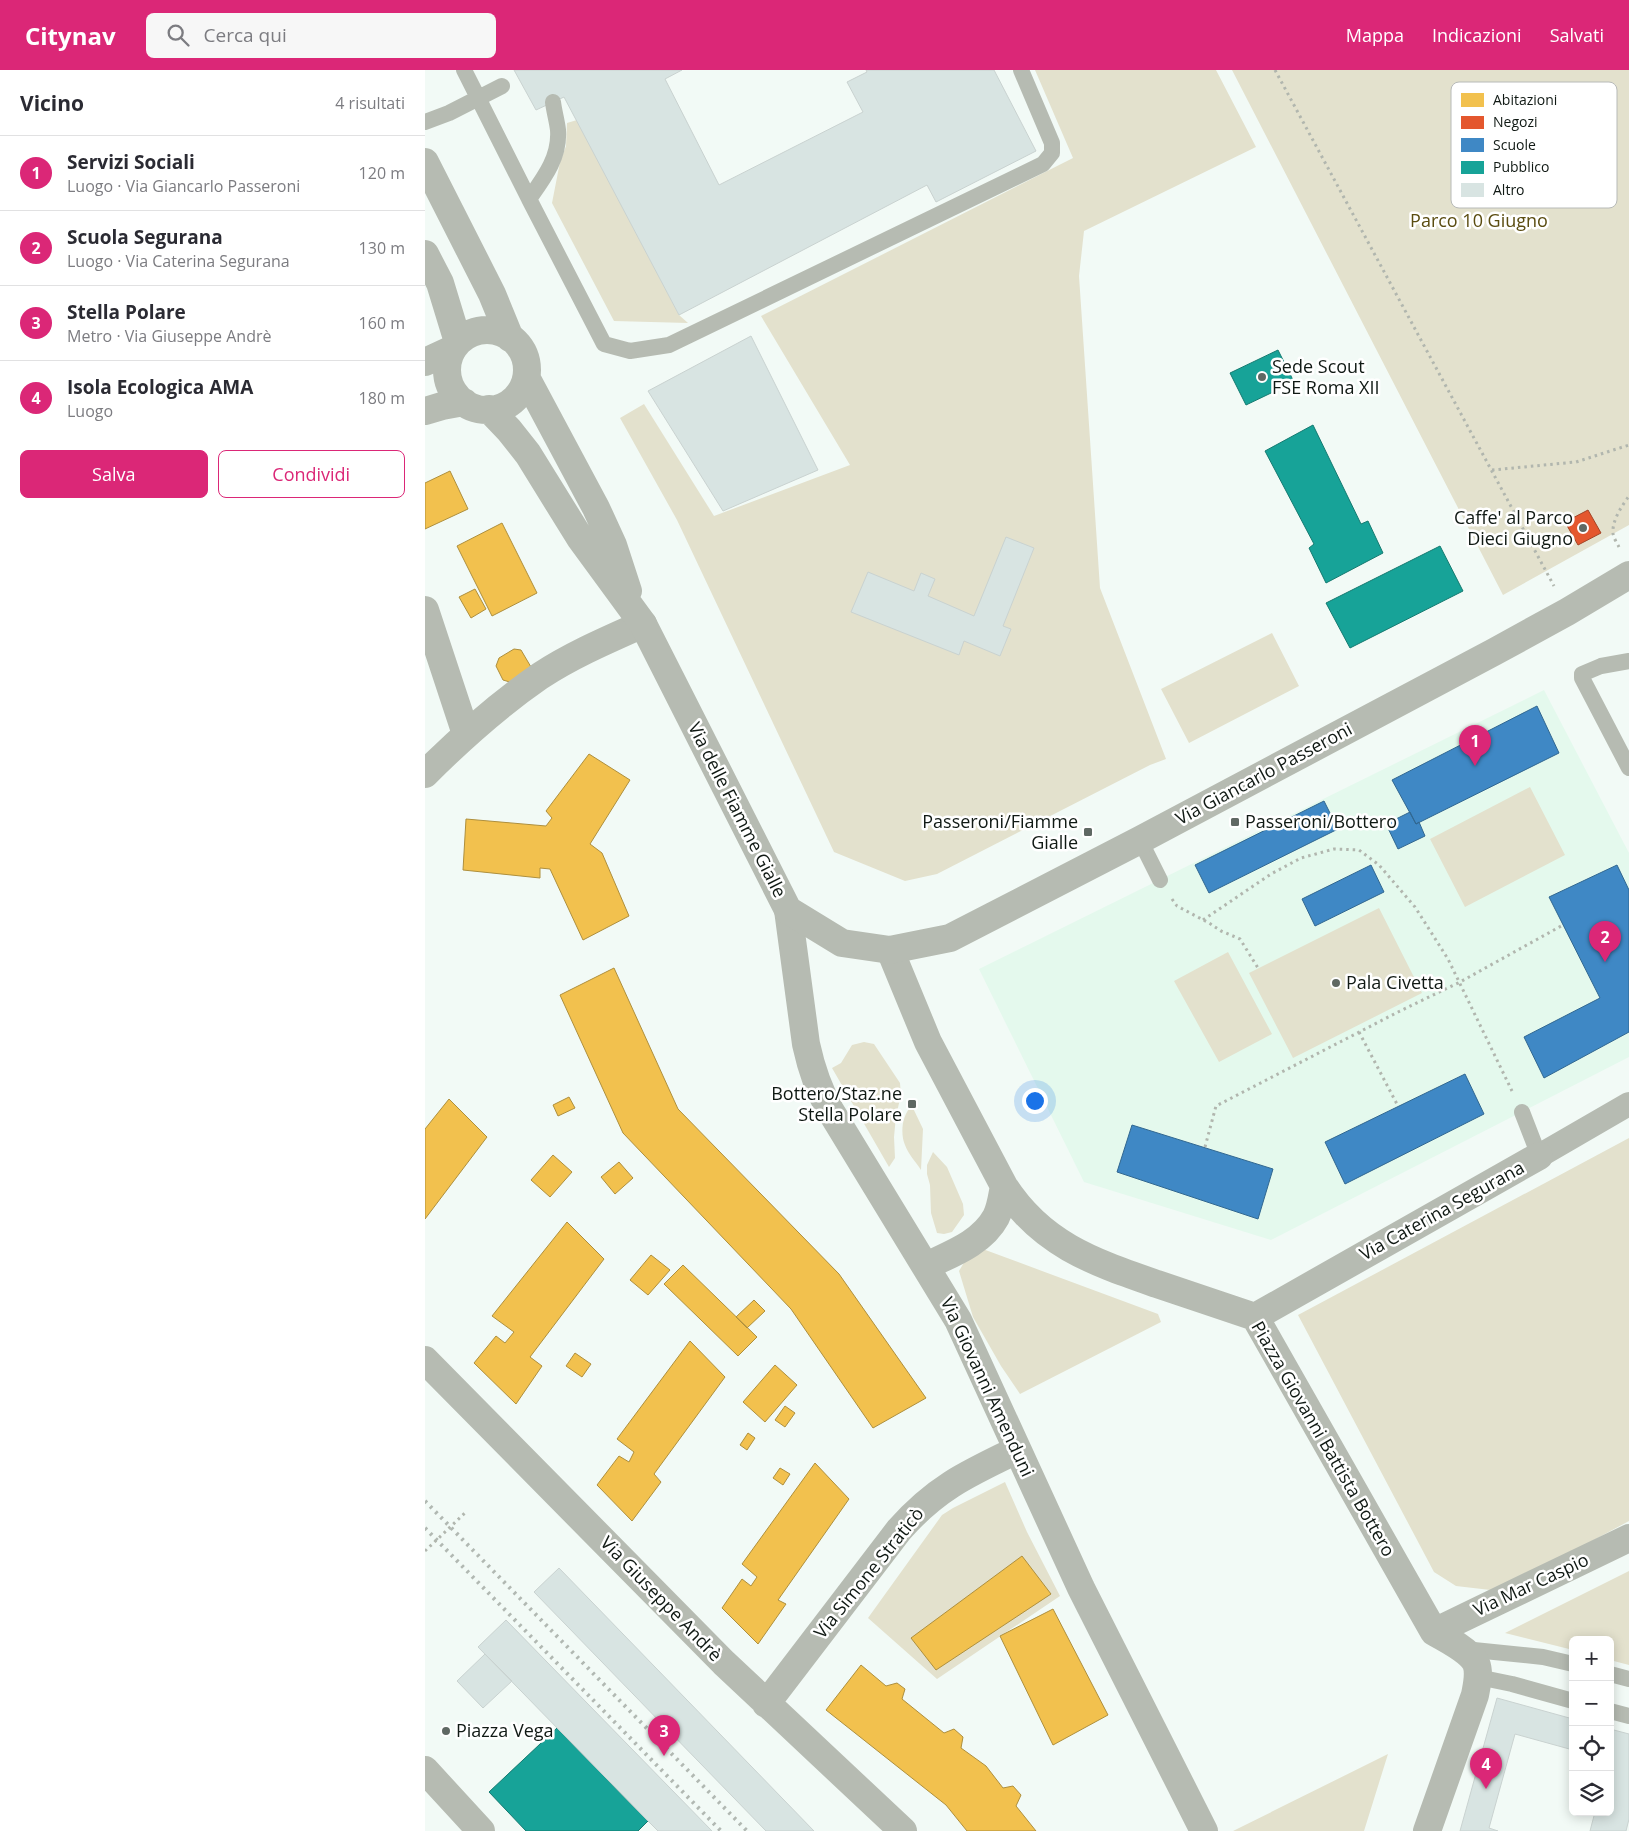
<!DOCTYPE html>
<html lang="it">
<head>
<meta charset="utf-8">
<style>
  body { margin:0; font-family:"Open Sans",sans-serif; background:#f7f7f7; color:#2b2b33 }
  .controls { position:absolute; right:15px; bottom:15px; display:grid; overflow:hidden; border-radius:8px; box-shadow:0 2px 12px #0003 }
  .controls button { width:45px; height:45px; display:grid; place-items:center; padding:0; border:0; border-bottom:1px solid #e1e1e2; background:#fff; color:#2b2b33; font:25px sans-serif }
  .you { position:absolute; left:609px; top:1030px; width:18px; height:18px; margin:-12px; border:4px solid #fff; border-radius:50%; background:#1a73e8; box-shadow:0 0 0 8px #1a73e833 }
  .badge { display:grid; place-items:center; width:32px; height:32px; border-radius:50%; background:#db2777; color:#fff; font-size:16px; font-weight:700 }
  .pin { position:absolute; translate:-50% -41px; filter:drop-shadow(0 1px 2px #0008) }
  .pin::after { content:''; position:absolute; top:26px; width:18px; height:15px; background:inherit; clip-path:polygon(0 0,100% 0,50% 100%) }
  .list { margin:0; padding:0; list-style:none }
  h2 { display:flex; justify-content:space-between; align-items:center; height:65px; margin:0; padding:0 20px; font-size:21px }
  h2 small { font-size:16px; font-weight:400; color:#7c7c81 }
  .list li { display:grid; grid-template-columns:32px 1fr auto; gap:15px; align-items:center; box-sizing:border-box; height:75px; padding:0 20px; border-top:1px solid #e1e1e2 }
  .list b { display:block; font-size:19px; white-space:nowrap }
  .list p { margin:0; font-size:16px; white-space:nowrap; color:#7c7c81 }
  .list em { font-size:16px; font-style:normal; color:#7c7c81 }
  .actions { display:flex; gap:10px; padding:15px 20px }
  .actions a { flex:1; padding:11px 0; border:1px solid #db2777; border-radius:8px; text-align:center; font-size:18px; color:#db2777 }
  .actions .main { background:#db2777; color:#fff }
  .icon { flex:none; width:28px; height:28px; fill:none; stroke:currentColor; stroke-width:2; stroke-linecap:round; stroke-linejoin:round }
  .map { position:relative; flex:none; width:1204px; height:1761px; overflow:hidden }
  header { display:flex; align-items:center; gap:30px; box-sizing:border-box; height:70px; padding:0 25px; background:#db2777; color:#fff }
  header strong { font-size:24px }
  nav { display:flex; gap:28px; margin-inline-start:auto; font-size:18px }
  .search { width:350px; height:45px; background:#f7f7f7; display:flex; align-items:center; gap:12px; box-sizing:border-box; padding:0 18px; border-radius:8px; color:#7c7c81; font-size:19px }
  main { display:flex }
  aside { flex:1; background:#fff }
  .map>svg:first-child { display:block }
  .built { fill:#e4f9ed }
  .green { fill:#e3e1cd }
  .homes { fill:#f2c14e; stroke:#ae8f3d }
  .shops { fill:#e4572e; stroke:#a44426 }
  .schools { fill:#3f88c5; stroke:#316790 }
  .public { fill:#17a398; stroke:#157a70 }
  .building { fill:#d8e4e2; stroke:#c9d2d0 }
  .lines { fill:none; stroke-linecap:round; stroke-linejoin:round }
  .path { stroke:#b1b6ae; stroke-width:3; stroke-dasharray:2.5 4; stroke-linecap:butt }
  .service { stroke:#b6bbb2; stroke-width:16 }
  .pedestrian { stroke:#b6bbb2; stroke-width:24 }
  .minor { stroke:#b6bbb2; stroke-width:28 }
  .tertiary { stroke:#b6bbb2; stroke-width:28 }
  .rail { stroke:#b1b8b2; stroke-width:4; stroke-dasharray:2.5 5; stroke-linecap:butt }
  .path-bridge { stroke:#b1b6ae; stroke-width:3; stroke-dasharray:2.5 4; stroke-linecap:butt }
  .poi-dot { fill:#5f6863; stroke:#fff; stroke-width:2 }
  .labels { text-anchor:middle; stroke-width:5; stroke-linejoin:round; paint-order:stroke }
  .park-label { font-size:18px; fill:#5a4c10; stroke:#fff }
  .poi-label { font-size:18px; fill:#101914; stroke:#fff; text-anchor:start }
  .street-label { font-size:18px; fill:#101914; stroke:#fff }
  .key { fill:#fff; stroke:#b7bab8; stroke-width:1 }
  .key-label { font-size:14px; fill:#101914 }
</style>
</head>
<body>
<header>
<strong>Citynav</strong>
<div class="search"><svg class="icon" aria-label="search" viewBox="0 0 24 24"><circle cx="10" cy="10" r="6"/><path d="M15 15l6 6"/></svg>Cerca qui</div>
<nav><a>Mappa</a><a>Indicazioni</a><a>Salvati</a></nav>
</header>
<main>
<aside>
<h2>Vicino<small>4 risultati</small></h2>
<ul class="list">
<li><span class="badge">1</span><div><b>Servizi Sociali</b><p>Luogo · Via Giancarlo Passeroni</p></div><em>120 m</em></li>
<li><span class="badge">2</span><div><b>Scuola Segurana</b><p>Luogo · Via Caterina Segurana</p></div><em>130 m</em></li>
<li><span class="badge">3</span><div><b>Stella Polare</b><p>Metro · Via Giuseppe Andrè</p></div><em>160 m</em></li>
<li><span class="badge">4</span><div><b>Isola Ecologica AMA</b><p>Luogo</p></div><em>180 m</em></li>
</ul>
<div class="actions"><a class="main">Salva</a><a>Condividi</a></div>
</aside>
<div class="map">
<svg width="1204" height="1761" viewBox="0 0 1204 1761">
  <rect width="100%" height="100%" fill="#f2faf6"/>
  <path class="built" d="M1119,620L1204,783V987L846,1170L659,1112L554,899Z"/>
  <path class="green" d="M610,0H791L831,77L659,161L654,206L675,518L741,689L725,695L512,804L480,811L409,782L252,450L195,348L219,334L289,446L425,395L336,246L648,88Z
    M807,0H1204V455L1078,525Z
    M152,50L254,245L263,253L189,251L127,133L135,92L141,76L142,53Z
    M847,563L874,616L764,673L736,619Z
    M1105,717L1140,785L1040,837L1005,769Z
    M954,838L997,923L868,988L824,903Z
    M803,882L847,964L794,992L749,911Z
    M439,972L449,974L475,1013L476,1025L471,1046L469,1067L470,1088L464,1097L407,998L416,993L427,975Z
    M487,1036L498,1059L496,1100C491,1092 483,1084 480,1075C475,1064 477,1044 487,1036Z
    M1204,1068V1451L1074,1521L1031,1516L1009,1502L873,1245Z
    M508,1082L522,1097L538,1134L539,1145L527,1162L519,1164L512,1163L506,1143L505,1115L502,1104V1095Z
    M555,1178L733,1244L736,1252L595,1324L576,1296L548,1247L534,1201L544,1184Z
    M580,1412L602,1462L635,1526L512,1609L443,1548L517,1445L528,1438Z
    M1204,1501V1595L1185,1590V1570H1148V1580L1080,1563Z
    M963,1684L939,1761H808Z"/>
  <path class="homes" d="M25,401L43,439L0,459V413Z
    M77,453L112,523L67,546L32,476Z
    M50,519L61,539L46,548L34,527Z
    M89,579L96,580L106,597L88,613L78,610L71,596L74,588Z
    M164,684L205,710L165,774L177,783L204,846L158,870L125,799L115,798V808L38,800L41,749L121,756L127,748L121,741Z
    M189,898L253,1039L414,1204L501,1328L448,1358L366,1239L198,1063L135,925Z
    M144,1027L150,1038L133,1046L128,1035Z
    M24,1029L62,1067L0,1149V1059Z
    M128,1085L147,1102L125,1127L106,1110Z
    M194,1092L208,1108L190,1124L176,1107Z
    M142,1152L179,1189L105,1287L117,1296L91,1334L49,1293L71,1266L80,1273L89,1262L67,1246Z
    M226,1185L245,1200L223,1225L205,1210Z
    M258,1195L332,1267L313,1286L239,1214Z
    M329,1230L340,1241L322,1258L311,1247Z
    M265,1271L300,1307L229,1404L236,1412L207,1451L172,1415L194,1386L204,1392L209,1382L192,1369Z
    M150,1283L166,1294L157,1307L141,1296Z
    M350,1295L372,1315L340,1352L318,1332Z
    M360,1336L370,1343L360,1357L350,1350Z
    M323,1363L330,1368L322,1380L315,1375Z
    M390,1393L424,1429L353,1530L361,1534L333,1574L297,1538L317,1509L326,1516L332,1507L317,1494Z
    M355,1398L365,1404L358,1415L348,1408Z
    M597,1486L626,1524L511,1600L486,1568Z
    M628,1539L683,1645L628,1675L575,1566Z
    M436,1595L461,1616L472,1613L480,1619L477,1629L519,1663L529,1659L538,1667L536,1678L561,1696L578,1718L588,1716L596,1725L591,1736L611,1761H542L521,1735L401,1640Z"/>
  <path class="shops" d="M1163,440L1176,463L1153,475L1140,452Z"/>
  <path class="schools" d="M1112,636L1134,683L991,754L967,710Z
    M899,731L913,759L784,823L770,795Z
    M985,742L991,754L994,752L1000,766L973,779L961,754Z
    M946,795L959,822L890,856L877,829Z
    M1192,795L1204,820V962L1119,1008L1099,967L1175,928L1124,827Z
    M1040,1004L1059,1044L920,1114L900,1072Z
    M707,1055L848,1099L833,1149L692,1102Z"/>
  <path class="public" d="M853,280L869,312L821,335L805,303Z
    M888,355L936,454L943,451L958,483L901,513L884,478L889,474L840,381Z
    M1015,476L1038,521L925,578L901,533Z
    M132,1658L223,1751L213,1761H101L64,1722Z"/>
  <path class="building" d="M89,0H257L240,9L294,115L438,42L422,12L442,2L441,0H569L611,81L511,132L502,115L254,245L139,27L111,40Z
    M326,266L393,400L298,441L223,321Z
    M581,467L609,478L578,556L586,559L575,586L539,571L534,585L426,542L443,502L489,521L496,503L510,509L503,526L549,546Z
    M134,1498L389,1761H341L109,1522Z
    M81,1550L287,1761H233L223,1751L53,1577Z
    M60,1584L87,1611L58,1638L32,1611Z
    M1072,1628L1148,1649V1680L1090,1664L1064,1758L1073,1761H1035Z
    M1185,1659L1204,1664V1749L1201,1761H1165L1170,1742H1185Z"/>
  <g class="lines">
    <path class="path" d="M850,0L1129,516
      M1067,400L1151,392L1204,375
      M1194,477C1192,473 1188,467 1188,463C1187,450 1197,436 1204,426
      M747,829L752,836L784,853L796,861L815,869L833,898
      M778,850L846,804L876,788L909,779L934,780L954,795L990,837L1023,889L1087,1021
      M934,962L973,1036
      M780,1077L791,1036L973,942L1035,912L1138,855"/>
    <path class="service" d="M39,0L104,129C119,108 135,87 133,60C132,51 129,41 128,32
      M0,52L24,43L77,16
      M104,129L179,274L205,281L244,275L618,94L627,83V73L596,0
      M1204,591L1176,596L1157,604V608L1204,698
      M715,770L735,810
      M1097,1042L1114,1086
      M1039,1579L1118,1587L1148,1594
      M1185,1604L1204,1609
      M1053,1607L1087,1614L1148,1631
      M1185,1641L1204,1646"/>
    <path class="pedestrian" d="M1114,1086L1204,1034"/>
    <path class="minor" d="M0,540L41,664
      M0,704C36,668 73,635 115,606C147,585 182,570 218,554
      M363,840L381,974C386,997 393,1019 405,1040L533,1250L656,1518L779,1761
      M465,880L503,972L579,1116C617,1175 669,1192 732,1214C765,1225 797,1236 830,1247L1009,1562C1020,1568 1045,1581 1051,1593C1055,1603 1052,1614 1050,1625L1002,1761
      M501,1196C526,1184 557,1173 571,1147C576,1137 577,1126 579,1116
      M830,1247L1114,1086
      M0,1290L299,1593L478,1761
      M1009,1562L1204,1468
      M341,1634L474,1460C511,1418 542,1404 592,1380
      M0,1700L56,1761"/>
    <path class="tertiary" d="M0,92L67,224L85,268
      M0,184L15,213L33,272
      M22 300a40 40 0 1 1 80 0a40 40 0 1 1-80 0Z
      M0,292L28,279
      M102,309L171,438L188,475L203,521
      M64,339L84,360L103,384L155,468L218,554L363,840L417,873L465,880L525,868L715,770L1069,582L1142,542L1204,505
      M0,341L17,336L39,332"/>
    <path class="rail" d="M0,1431L322,1761
      M0,1458L296,1761"/>
    <path class="path-bridge" d="M0,1481L42,1441"/>
  </g>
  <g class="poi-dot">
    <circle cx="837" cy="307" r="5"/>
    <circle cx="1158" cy="458" r="5"/>
    <rect x="805" y="747" width="10" height="10" rx="2.5"/>
    <rect x="658" y="757" width="10" height="10" rx="2.5"/>
    <circle cx="911" cy="913" r="5"/>
    <rect x="482" y="1029" width="10" height="10" rx="2.5"/>
    <circle cx="21" cy="1661" r="5"/>
  </g>
  <g class="labels">
    <g class="park-label">
      <text x="1054" y="157">Parco 10 Giugno</text>
    </g>
    <g class="poi-label">
      <text x="847" y="303">Sede Scout<tspan x="847" dy="21">FSE Roma XII</tspan></text>
      <text x="1148" y="454" text-anchor="end">Caffe' al Parco<tspan x="1148" dy="21">Dieci Giugno</tspan></text>
      <text x="653" y="758" text-anchor="end">Passeroni/Fiamme<tspan x="653" dy="21">Gialle</tspan></text>
      <text x="820" y="758">Passeroni/Bottero</text>
      <text x="921" y="919">Pala Civetta</text>
      <text x="477" y="1030" text-anchor="end">Bottero/Staz.ne<tspan x="477" dy="21">Stella Polare</tspan></text>
      <text x="31" y="1667">Piazza Vega</text>
    </g>
    <g class="street-label">
      <text transform="translate(839 704) rotate(-28)" y="6">Via Giancarlo Passeroni</text>
      <text transform="translate(312 740) rotate(63)" y="6">Via delle Fiamme Gialle</text>
      <text transform="translate(1017 1141) rotate(-29)" y="6">Via Caterina Segurana</text>
      <text transform="translate(562 1317) rotate(65)" y="6">Via Giovanni Amenduni</text>
      <text transform="translate(898 1369) rotate(60)" y="6">Piazza Giovanni Battista Bottero</text>
      <text transform="translate(444 1503) rotate(-51)" y="6">Via Simone Straticò</text>
      <text transform="translate(1106 1515) rotate(-25)" y="6">Via Mar Caspio</text>
      <text transform="translate(236 1529) rotate(46)" y="6">Via Giuseppe Andrè</text>
    </g>
  </g>
  <rect x="1026" y="12" width="166" height="126" rx="8" class="key"/>
  <rect x="1036" y="23" width="23" height="14" fill="#f2c14e"/>
  <rect x="1036" y="46" width="23" height="13" fill="#e4572e"/>
  <rect x="1036" y="68" width="23" height="14" fill="#3f88c5"/>
  <rect x="1036" y="91" width="23" height="13" fill="#17a398"/>
  <rect x="1036" y="113" width="23" height="14" fill="#d8e4e2"/>
  <g class="key-label">
    <text x="1068" y="35">Abitazioni</text>
    <text x="1068" y="57">Negozi</text>
    <text x="1068" y="80">Scuole</text>
    <text x="1068" y="102">Pubblico</text>
    <text x="1068" y="125">Altro</text>
  </g>
</svg>
<div class="controls">
<button>+</button>
<button>−</button>
<button><svg class="icon" aria-label="locate" viewBox="0 0 24 24"><circle cx="12" cy="12" r="6"/><path d="M12 2v4M12 18v4M2 12h4M18 12h4"/></svg></button>
<button><svg class="icon" aria-label="layers" viewBox="0 0 24 24"><path d="M12 4l9 5-9 5-9-5zM3 14l9 5 9-5"/></svg></button>
</div>
<div class="you"></div>
<div class="pin badge" style="left:1050px;top:696px">1</div>
<div class="pin badge" style="left:1180px;top:892px">2</div>
<div class="pin badge" style="left:239px;top:1686px">3</div>
<div class="pin badge" style="left:1061px;top:1719px">4</div>
</div>
</main>
</body>
</html>
